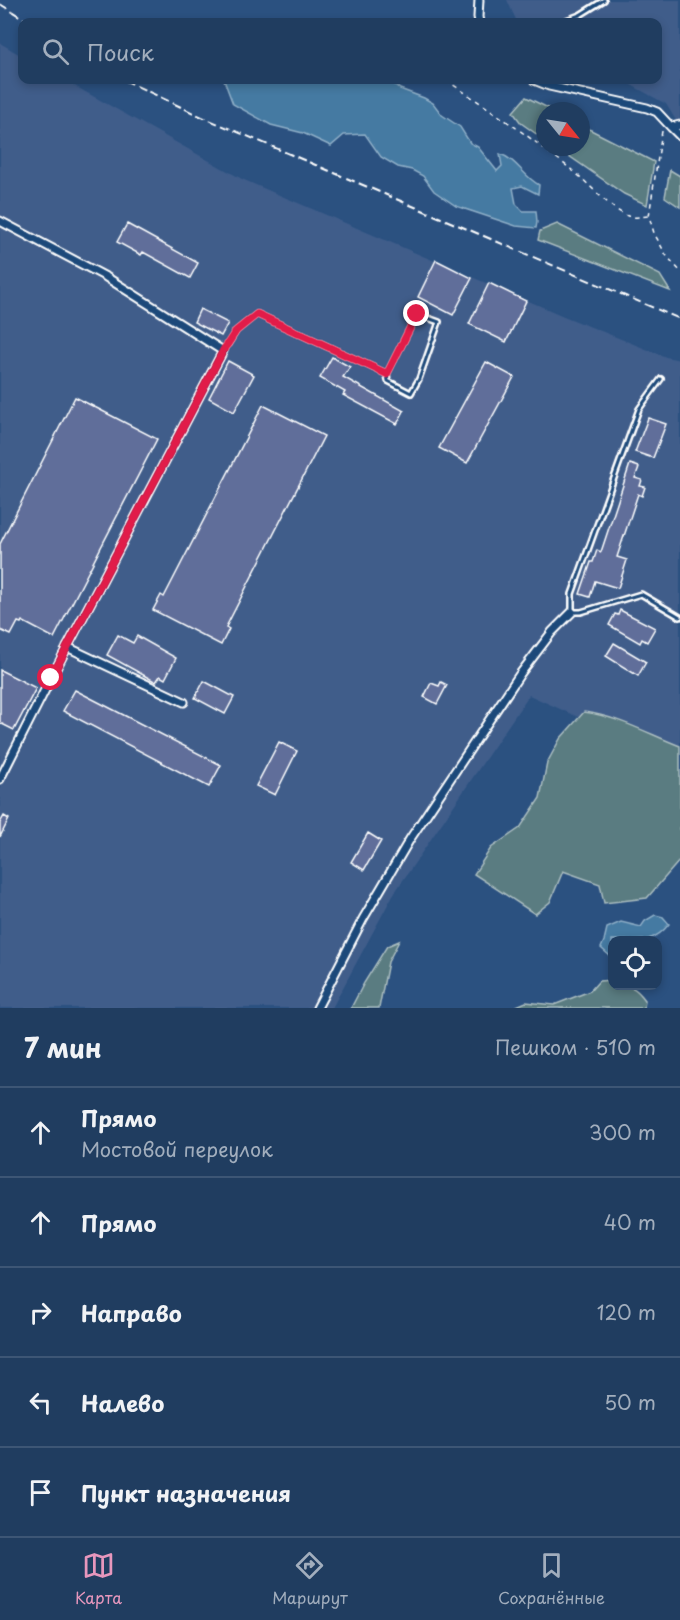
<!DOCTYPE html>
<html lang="ru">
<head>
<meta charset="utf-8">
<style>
  body { margin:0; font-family:"Playpen Sans",sans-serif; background:#2d4869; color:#f1f3f6 }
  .controls { position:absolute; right:18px; bottom:18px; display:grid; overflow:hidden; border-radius:12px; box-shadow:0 3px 9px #0003 }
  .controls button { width:54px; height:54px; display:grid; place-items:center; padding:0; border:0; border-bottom:2px solid #3d5675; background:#203d60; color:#f1f3f6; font:30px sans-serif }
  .compass { position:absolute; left:536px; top:102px; width:54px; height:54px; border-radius:50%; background:#203d60; box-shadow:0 3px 9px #0003; rotate:120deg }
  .stop { position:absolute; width:18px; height:18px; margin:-14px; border:4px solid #e11d48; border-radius:50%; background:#fff }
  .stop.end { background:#e11d48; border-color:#fff; box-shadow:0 2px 6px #0008 }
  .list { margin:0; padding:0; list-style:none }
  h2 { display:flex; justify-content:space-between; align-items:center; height:78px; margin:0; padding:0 24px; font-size:26px }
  h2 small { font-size:20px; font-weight:400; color:#a2aebd }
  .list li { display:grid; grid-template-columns:39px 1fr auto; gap:18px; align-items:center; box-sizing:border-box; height:90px; padding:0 24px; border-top:2px solid #3d5675 }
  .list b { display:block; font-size:22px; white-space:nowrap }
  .list p { margin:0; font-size:20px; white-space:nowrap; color:#a2aebd }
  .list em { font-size:20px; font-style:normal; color:#a2aebd }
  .icon { flex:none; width:33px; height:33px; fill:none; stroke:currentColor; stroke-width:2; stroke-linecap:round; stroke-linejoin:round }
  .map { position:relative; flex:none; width:680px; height:1008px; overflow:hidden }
  .search { position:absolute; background:#203d60; box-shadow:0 3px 9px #0003; left:18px; right:18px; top:18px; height:66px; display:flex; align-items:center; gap:15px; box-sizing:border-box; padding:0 21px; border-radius:12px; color:#a2aebd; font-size:22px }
  .sheet { height:528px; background:#203d60 }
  nav { display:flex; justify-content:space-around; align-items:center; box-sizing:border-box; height:84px; border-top:2px solid #3d5675; background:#203d60; font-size:16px; color:#a2aebd }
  nav a { display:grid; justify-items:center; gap:3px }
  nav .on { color:#e797bd }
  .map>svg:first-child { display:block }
  .built { fill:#3f5d8a }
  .green { fill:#5a7c81; stroke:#acbec0; stroke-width:1.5 }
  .water { fill:#457aa2; stroke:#8fafc7; stroke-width:1.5 }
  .building { fill:#606e9a; stroke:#fff; stroke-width:1.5 }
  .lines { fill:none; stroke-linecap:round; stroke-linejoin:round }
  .service-casing { stroke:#fff; stroke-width:8 }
  .minor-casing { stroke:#fff; stroke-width:11 }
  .path { stroke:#fff; stroke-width:1.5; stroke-dasharray:4.5 4.5; stroke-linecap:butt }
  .service { stroke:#1f4a7a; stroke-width:3 }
  .minor { stroke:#1f4a7a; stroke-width:7 }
  .rail { stroke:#fff; stroke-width:2; stroke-dasharray:9 4.5; stroke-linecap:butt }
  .route { stroke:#e11d48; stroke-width:8 }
</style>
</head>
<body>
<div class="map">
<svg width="680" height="1008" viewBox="0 0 680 1008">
  <rect width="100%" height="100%" fill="#2b5180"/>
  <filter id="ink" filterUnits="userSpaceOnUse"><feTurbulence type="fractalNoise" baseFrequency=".0167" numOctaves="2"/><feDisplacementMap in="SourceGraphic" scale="12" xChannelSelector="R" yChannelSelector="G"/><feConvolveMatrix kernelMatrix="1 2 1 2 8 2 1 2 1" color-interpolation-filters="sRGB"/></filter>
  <g filter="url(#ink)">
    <path class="built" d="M507,0H680V127L666,104L622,80H658V22H517Z
      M0,43L22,56V80H64L242,179L566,317L666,357L680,360V763L529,695L393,895L332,1008H0Z"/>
    <path class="green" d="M526,97L554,111H545V140L521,123L513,112Z
      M581,125L654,162L647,205L624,194L556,147H581Z
      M670,170L680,176V207L665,197Z
      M557,224L660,275L670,291L538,240L540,231Z
      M584,712C617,716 649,734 680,746V860L647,898L604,903L600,884L563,871L550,902L535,914L474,874L491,848L520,828L540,798L547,763L560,739Z
      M399,941L388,962L379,1008H351L364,983L387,946Z
      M612,980V986C631,986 634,985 645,1000L644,1008H512L526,1002L554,1005L590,991L599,981Z"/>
    <path class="water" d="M224,80H389L400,89L424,98L433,103L442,115L460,127L470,143L478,147L497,171L502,166L500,154C516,159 524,177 539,185L538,194L522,186L513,188L516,204L523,211H536L537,222L536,228L516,226L456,206L434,191L423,176L412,170L398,167L381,157L365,134L344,135L331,146L303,133L271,125L233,104Z
      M655,915L663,917L669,924C653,945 637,940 612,940V956L609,955L601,948L604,941L607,928L621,922L641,927L645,921Z"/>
    <path class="building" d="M127,224L198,263L190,278L143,252L141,255L117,242Z
      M436,260L472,278L453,315L418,297Z
      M489,283L526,301L506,342L469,324Z
      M200,309L228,323L221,336L194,322Z
      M332,357L350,367L343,377L404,411L397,424L343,395L345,392L320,378Z
      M228,361L254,375L234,412L209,398Z
      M486,362L514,377L467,463L439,448Z
      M75,397L157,439L54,638L22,621L21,623L18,622L11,635L0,630V544Z
      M263,405L324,436L226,627L229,629L221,645L153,610L161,595L164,597Z
      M648,418L666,424L653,458L635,452Z
      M630,464L639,467L635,478L642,480L640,486L645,487L642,496L638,494L617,557L627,560L618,588L595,581L590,597L580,594L591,562H593L597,550L601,552Z
      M620,610L655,628L647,642L642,639L640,643L609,625L615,614L618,615Z
      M118,635L133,643L137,636L176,658L165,679L160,676L156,682L107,655Z
      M614,643L646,662L638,676L606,656Z
      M0,670L36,688L14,730L0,723Z
      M204,681L234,697L225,714L195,698Z
      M441,682L447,685L437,704L424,697L431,683L439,686Z
      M75,690L221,765L209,787L63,711Z
      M279,742L297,751L275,795L256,786Z
      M4,816L9,819L0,837V823Z
      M368,833L381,841L364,870L351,862Z"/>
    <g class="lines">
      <g class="service-casing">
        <path id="service" d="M561,22L580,15L604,0
          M224,350L236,331L257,314L387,374L388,381L411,393L419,379L439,322L417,314L387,374
          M661,379L639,409L572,594V612H581L641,594L680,617"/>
      </g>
      <g class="minor-casing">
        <path id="minor" d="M479,0L478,17L479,22
          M534,80L549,86L647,108L657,112L671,127L680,125
          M671,127L680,136
          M0,221L106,277L223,351L51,678L0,779
          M67,647L184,702
          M317,1008L363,919L410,839L520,674L552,632L572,612"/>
      </g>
      <path class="path" d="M446,80C490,109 532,138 573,171C589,183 612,212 631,217C636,218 644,216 649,216
        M662,131L649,216L654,233L666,255L680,271"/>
      <use href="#service" class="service"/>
      <use href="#minor" class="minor"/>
      <path class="rail" d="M0,4L29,22
        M124,80L202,117L680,319"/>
    </g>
  </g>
  <g class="lines" filter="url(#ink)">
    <path class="route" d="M51,678L223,351L236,331L257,314L387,374L417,314"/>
  </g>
</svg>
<div class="controls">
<button><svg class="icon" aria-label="locate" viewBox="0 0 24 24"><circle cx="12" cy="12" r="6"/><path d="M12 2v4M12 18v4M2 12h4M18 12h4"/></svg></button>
</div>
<svg class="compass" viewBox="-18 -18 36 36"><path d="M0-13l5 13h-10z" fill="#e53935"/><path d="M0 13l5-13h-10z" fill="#a2aebd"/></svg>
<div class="stop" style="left:51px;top:678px"></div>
<div class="stop end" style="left:417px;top:314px"></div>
<div class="search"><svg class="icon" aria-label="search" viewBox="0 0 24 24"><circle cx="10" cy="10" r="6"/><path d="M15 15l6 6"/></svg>Поиск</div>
</div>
<section class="sheet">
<h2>7 мин<small>Пешком · 510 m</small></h2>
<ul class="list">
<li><svg class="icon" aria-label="ahead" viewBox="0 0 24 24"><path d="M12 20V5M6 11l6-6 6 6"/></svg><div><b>Прямо</b><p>Мостовой переулок</p></div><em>300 m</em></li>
<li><svg class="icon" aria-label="ahead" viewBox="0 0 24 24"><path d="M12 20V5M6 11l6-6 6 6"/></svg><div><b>Прямо</b></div><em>40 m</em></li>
<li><svg class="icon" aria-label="right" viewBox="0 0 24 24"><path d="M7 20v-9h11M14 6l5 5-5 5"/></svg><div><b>Направо</b></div><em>120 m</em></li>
<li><svg class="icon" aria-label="left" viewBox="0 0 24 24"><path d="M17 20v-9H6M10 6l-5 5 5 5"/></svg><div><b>Налево</b></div><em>50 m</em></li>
<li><svg class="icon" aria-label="arrive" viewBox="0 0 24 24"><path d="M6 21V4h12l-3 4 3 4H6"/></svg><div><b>Пункт назначения</b></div></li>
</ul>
</section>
<nav>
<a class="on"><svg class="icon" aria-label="map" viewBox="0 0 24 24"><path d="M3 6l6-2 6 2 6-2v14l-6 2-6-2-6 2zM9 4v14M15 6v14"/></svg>Карта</a>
<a><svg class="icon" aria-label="directions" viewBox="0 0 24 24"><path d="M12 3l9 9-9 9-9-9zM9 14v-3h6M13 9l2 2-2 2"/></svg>Маршрут</a>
<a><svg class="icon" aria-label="saved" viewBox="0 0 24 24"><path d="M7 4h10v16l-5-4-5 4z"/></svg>Сохранённые</a>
</nav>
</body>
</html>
